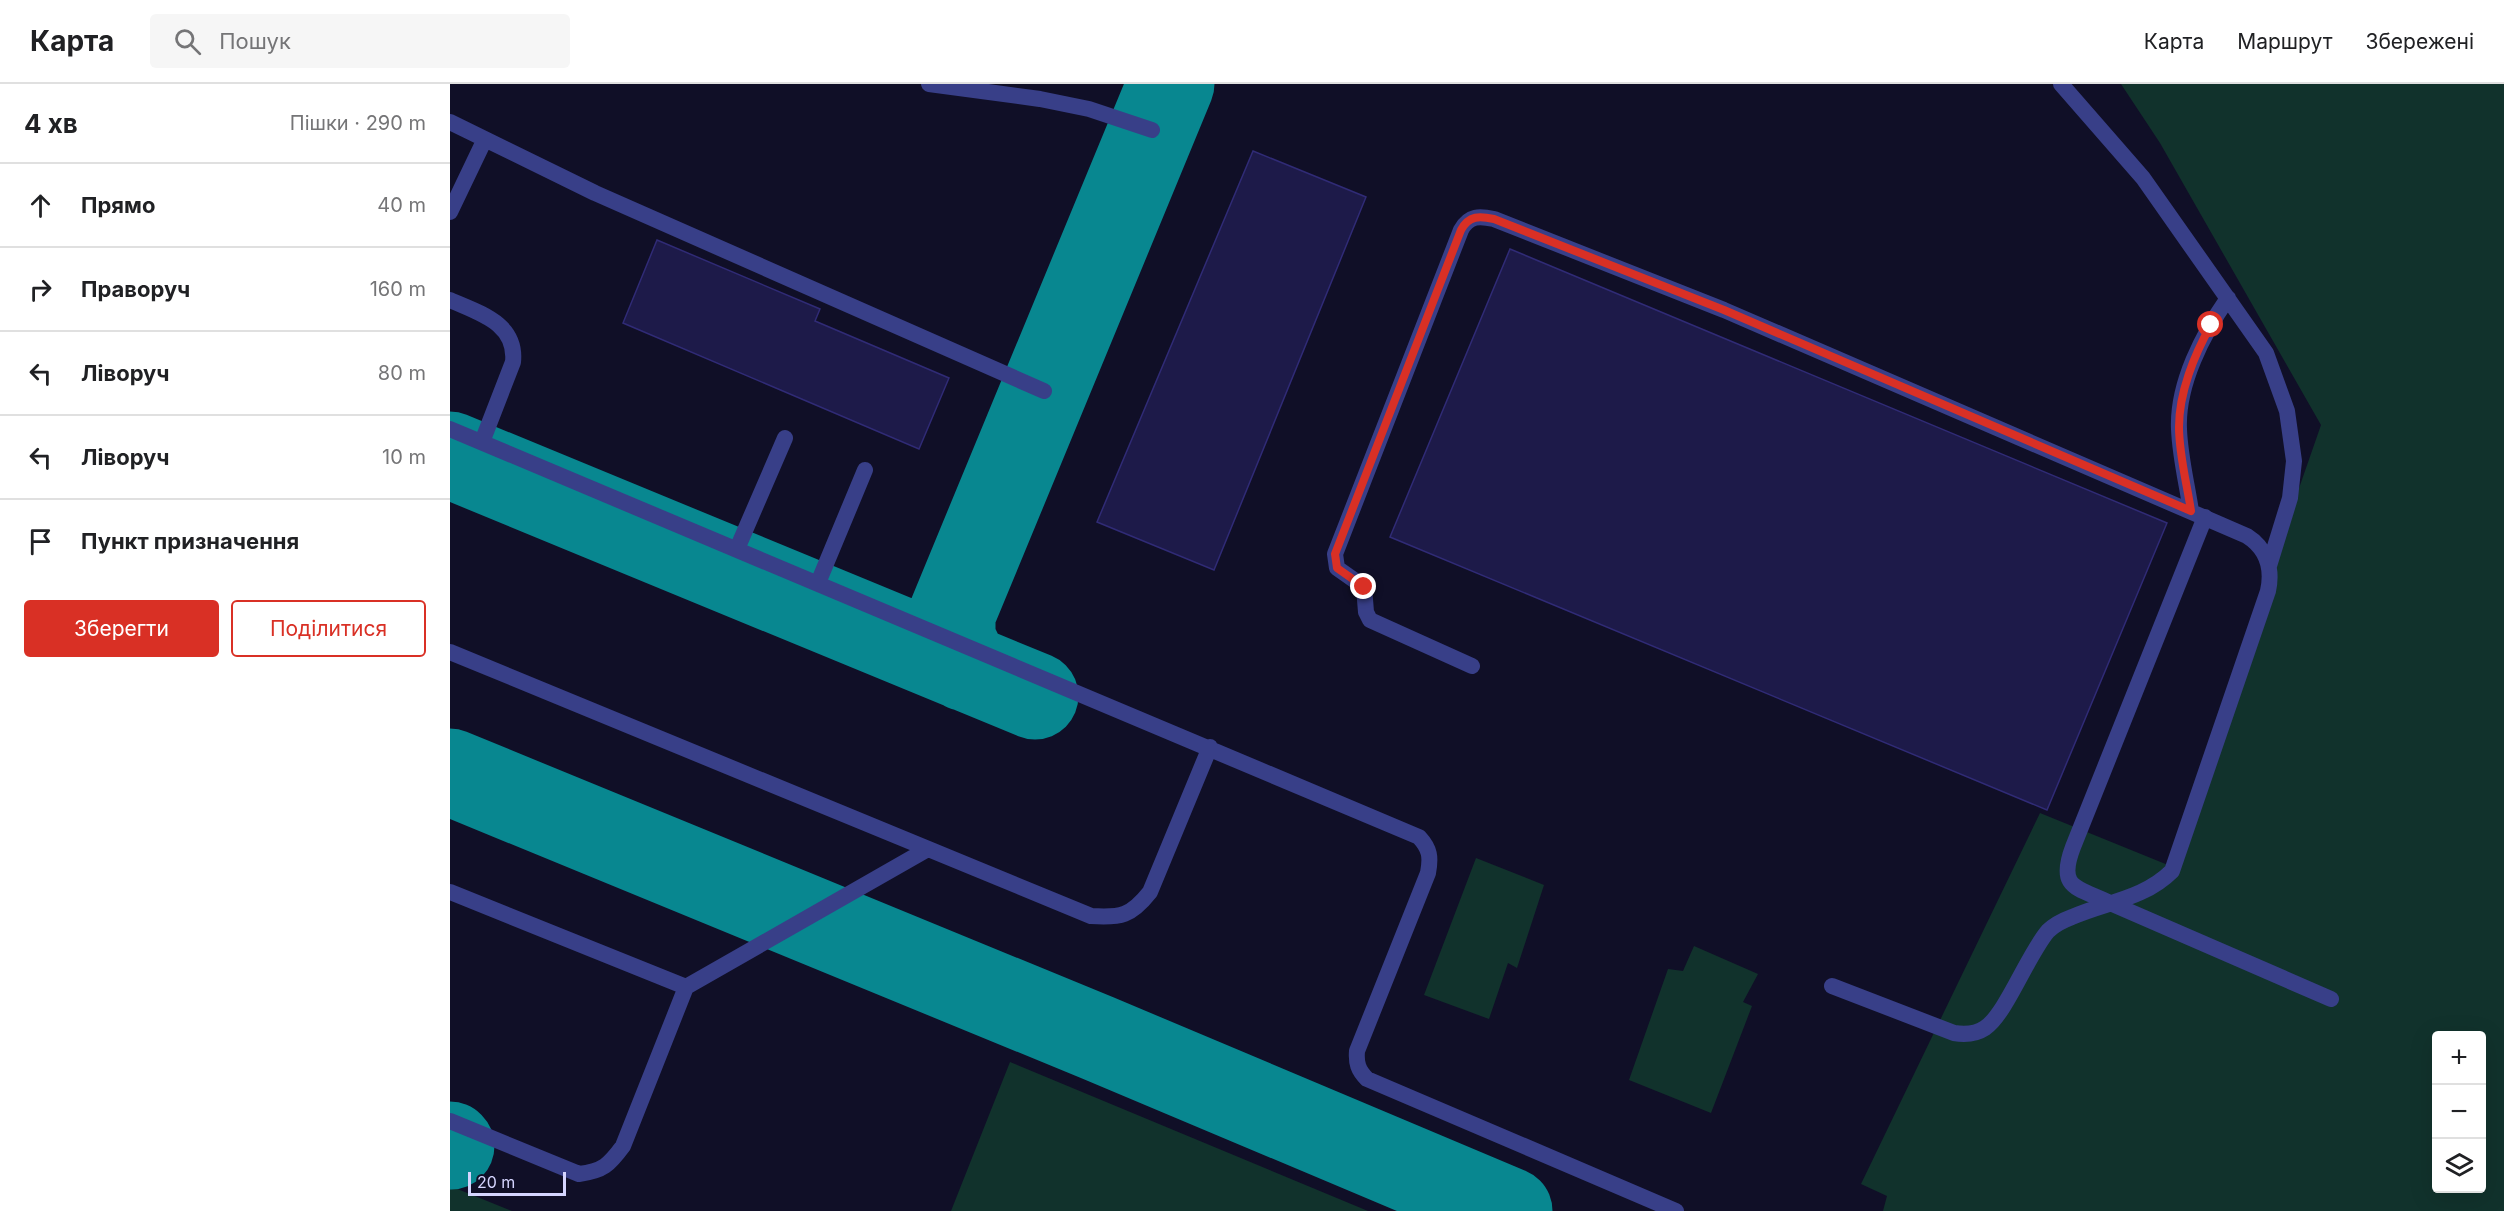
<!DOCTYPE html>
<html lang="uk">
<head>
<meta charset="utf-8">
<style>
  body { margin:0; font-family:Inter,sans-serif; background:#f6f6f6; color:#202124 }
  .controls { position:absolute; right:18px; bottom:18px; display:grid; overflow:hidden; border-radius:6px; box-shadow:0 6px 24px #0002 }
  .controls button { width:54px; height:54px; display:grid; place-items:center; padding:0; border:0; border-bottom:2px solid #e0e0e0; background:#fff; color:#202124; font:30px sans-serif }
  .scale { position:absolute; left:18px; bottom:15px; width:98px; box-sizing:border-box; padding-left:6px; border:3px solid #d5d5ff; border-top:0; font-size:16px; line-height:21px; white-space:nowrap; color:#d5d5ff; -webkit-text-stroke:4px #100f27; paint-order:stroke }
  .stop { position:absolute; width:18px; height:18px; margin:-14px; border:4px solid #d93025; border-radius:50%; background:#fff }
  .stop.end { background:#d93025; border-color:#fff; box-shadow:0 2px 6px #0008 }
  .list { margin:0; padding:0; list-style:none }
  h2 { display:flex; justify-content:space-between; align-items:center; height:78px; margin:0; padding:0 24px; font-size:26px }
  h2 small { font-size:20px; font-weight:400; color:#757577 }
  .list li { display:grid; grid-template-columns:39px 1fr auto; gap:18px; align-items:center; box-sizing:border-box; height:84px; padding:0 24px; border-top:2px solid #e0e0e0 }
  .list b { display:block; font-size:22px; white-space:nowrap }
  .list em { font-size:20px; font-style:normal; color:#757577 }
  .actions { display:flex; gap:12px; padding:18px 24px }
  .actions a { flex:1; padding:14px 0; border:2px solid #d93025; border-radius:6px; text-align:center; font-size:21px; color:#d93025 }
  .actions .main { background:#d93025; color:#fff }
  .icon { flex:none; width:33px; height:33px; fill:none; stroke:currentColor; stroke-width:2; stroke-linecap:round; stroke-linejoin:round }
  .map { position:relative; flex:none; width:2054px; height:1127px; overflow:hidden }
  header { display:flex; align-items:center; gap:36px; box-sizing:border-box; height:84px; padding:0 30px; background:#fff; border-bottom:2px solid #e0e0e0 }
  header strong { font-size:28px }
  nav { display:flex; gap:33px; margin-inline-start:auto; font-size:21px }
  .search { width:420px; height:54px; background:#f6f6f6; display:flex; align-items:center; gap:15px; box-sizing:border-box; padding:0 21px; border-radius:6px; color:#757577; font-size:22px }
  main { display:flex }
  aside { flex:1; background:#fff }
  .map>svg:first-child { display:block }
  .green { fill:#11322c; fill-rule:evenodd }
  .lines { fill:none; stroke-linecap:round; stroke-linejoin:round }
  .taxiway { stroke:#088790; stroke-width:87 }
  .building { fill:#1d1a49; stroke:#302b76; stroke-width:1.5 }
  .lane { stroke:#383f88; stroke-width:16 }
  .route { stroke:#d93025; stroke-width:8 }
</style>
</head>
<body>
<header>
<strong>Карта</strong>
<div class="search"><svg class="icon" aria-label="search" viewBox="0 0 24 24"><circle cx="10" cy="10" r="6"/><path d="M15 15l6 6"/></svg>Пошук</div>
<nav><a>Карта</a><a>Маршрут</a><a>Збережені</a></nav>
</header>
<main>
<aside>
<h2>4 хв<small>Пішки · 290 m</small></h2>
<ul class="list">
<li><svg class="icon" aria-label="ahead" viewBox="0 0 24 24"><path d="M12 20V5M6 11l6-6 6 6"/></svg><div><b>Прямо</b></div><em>40 m</em></li>
<li><svg class="icon" aria-label="right" viewBox="0 0 24 24"><path d="M7 20v-9h11M14 6l5 5-5 5"/></svg><div><b>Праворуч</b></div><em>160 m</em></li>
<li><svg class="icon" aria-label="left" viewBox="0 0 24 24"><path d="M17 20v-9H6M10 6l-5 5 5 5"/></svg><div><b>Ліворуч</b></div><em>80 m</em></li>
<li><svg class="icon" aria-label="left" viewBox="0 0 24 24"><path d="M17 20v-9H6M10 6l-5 5 5 5"/></svg><div><b>Ліворуч</b></div><em>10 m</em></li>
<li><svg class="icon" aria-label="arrive" viewBox="0 0 24 24"><path d="M6 21V4h12l-3 4 3 4H6"/></svg><div><b>Пункт призначення</b></div></li>
</ul>
<div class="actions"><a class="main">Зберегти</a><a>Поділитися</a></div>
</aside>
<div class="map">
<svg width="2054" height="1127" viewBox="0 0 2054 1127">
  <rect width="100%" height="100%" fill="#100f27"/>
  <path class="green" d="M1671,0H2054V1127H1433L1437,1112L1411,1100L1590,729L1718,781L1871,341L1710,59ZM1986,952H2032V1104H1986Z
    M1026,774L1094,801L1067,884L1058,879L1039,935L974,911Z
    M1244,862L1308,890L1293,918L1302,922L1261,1029L1179,996L1218,885L1233,887Z
    M560,978L918,1127H501Z
    M0,1102L62,1127H0Z"/>
  <g class="lines">
    <path class="taxiway" d="M0,371L585,612
      M516,584L502,555V530L721,0
      M0,688L648,954L1059,1127
      M0,1061L1,1062"/>
  </g>
  <path class="building" d="M803,67L916,113L764,486L647,438Z
    M207,156L370,225L365,237L499,294L469,365L173,239Z
    M1060,165L1717,439L1597,726L940,453Z"/>
  <g class="lines">
    <path class="lane" d="M479,0L590,15L639,25L702,46
      M1611,0L1693,94L1816,269L1837,327L1844,377L1840,414L1819,482
      M0,38L145,109L594,307
      M0,128L34,57
      M0,216C29,229 67,239 63,278L32,358
      M0,345L969,753C980,765 981,773 978,789L907,967C906,979 908,986 917,995L1226,1127
      M1741,427C1737,400 1730,373 1729,345C1727,300 1753,250 1778,214
      M1755,433L1623,763C1607,805 1627,803 1660,819L1881,915
      M287,465L335,354
      M368,499L415,386
      M0,568L641,832C671,834 681,832 700,808L760,663
      M1022,582L920,536L916,528L914,503L887,484L885,470L1011,146C1019,131 1030,132 1044,135L1274,226L1797,452C1816,464 1823,484 1818,507L1722,787C1694,815 1656,818 1622,833C1614,836 1604,841 1598,847C1578,870 1556,930 1535,944C1526,950 1516,951 1504,949L1382,902
      M0,808L236,903L173,1062C159,1081 153,1087 129,1090L0,1037
      M236,903L476,766"/>
  </g>
  <g class="lines">
    <path class="route" d="M914,503L887,484L885,470L1011,146C1019,131 1030,132 1044,135L1274,226L1741,427C1737,400 1729,371 1729,343C1729,309 1744,271 1761,241"/>
  </g>
</svg>
<div class="controls">
<button>+</button>
<button>−</button>
<button><svg class="icon" aria-label="layers" viewBox="0 0 24 24"><path d="M12 4l9 5-9 5-9-5zM3 14l9 5 9-5"/></svg></button>
</div>
<div class="scale">20 m</div>
<div class="stop" style="left:1761px;top:241px"></div>
<div class="stop end" style="left:914px;top:503px"></div>
</div>
</main>
</body>
</html>
